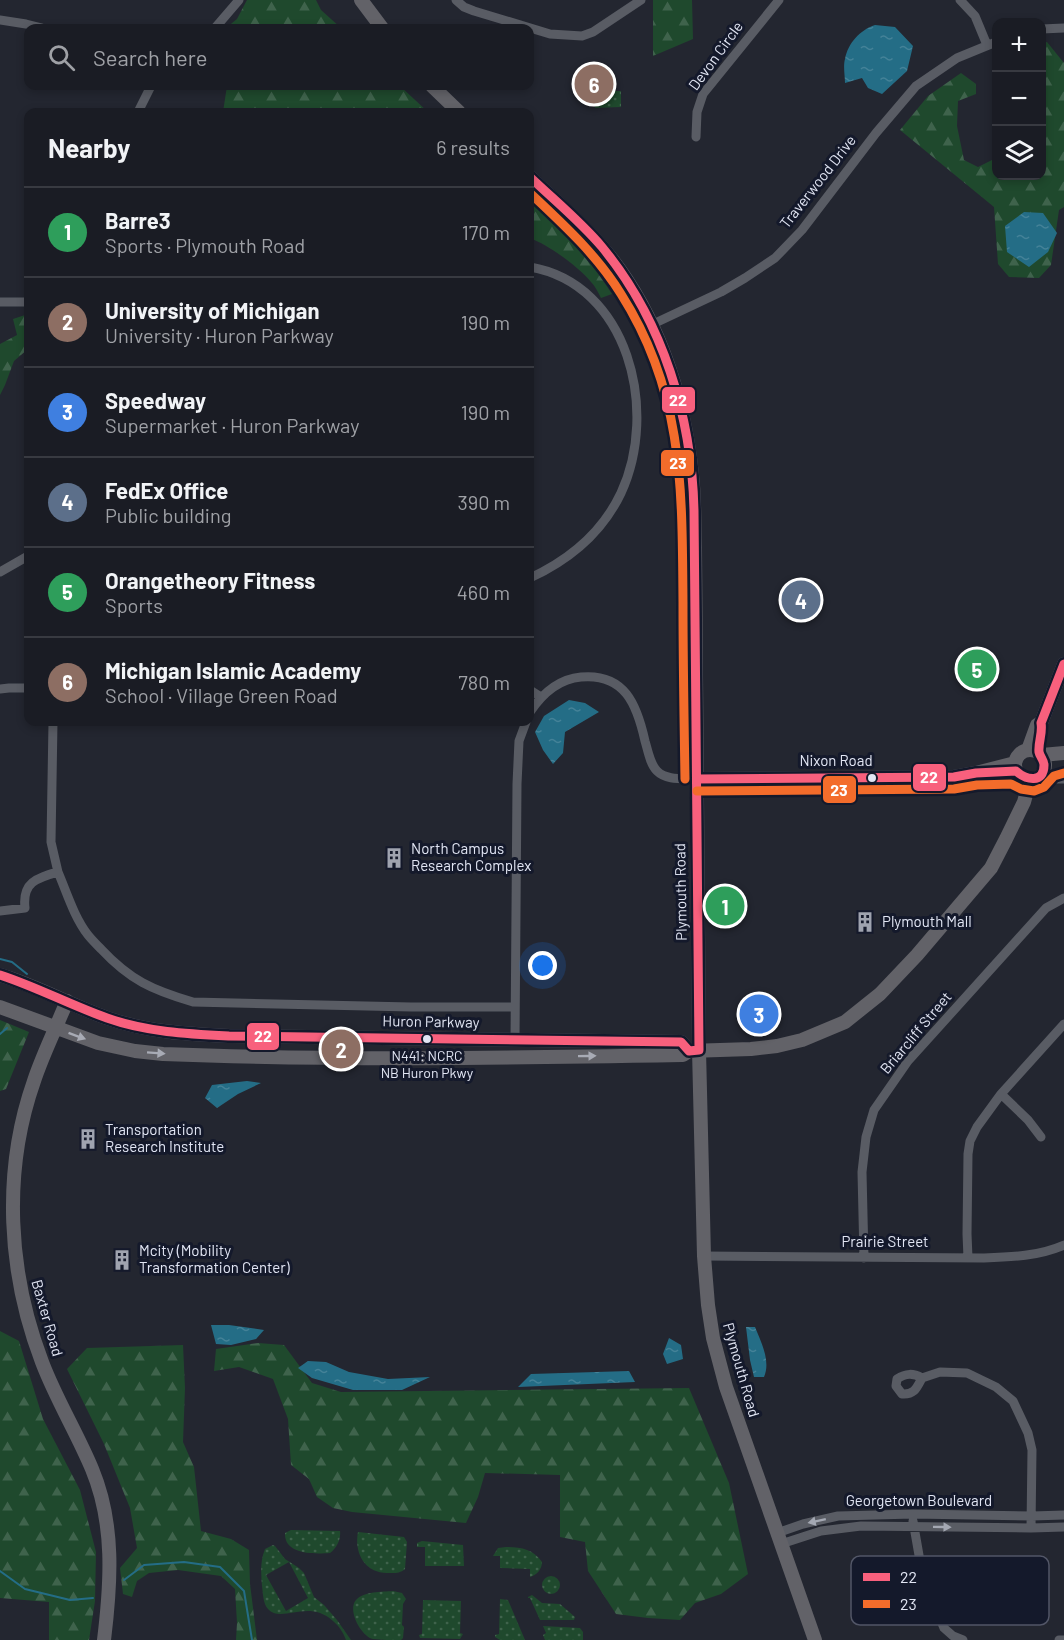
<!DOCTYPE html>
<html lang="en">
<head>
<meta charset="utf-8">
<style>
  body { margin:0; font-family:Barlow,sans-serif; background:#23252c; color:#f1f3f6 }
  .controls { position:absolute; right:18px; top:18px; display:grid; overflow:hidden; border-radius:12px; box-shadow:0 3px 9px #0003 }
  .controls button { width:54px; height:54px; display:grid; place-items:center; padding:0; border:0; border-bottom:2px solid #383a41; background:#1a1c24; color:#f1f3f6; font:30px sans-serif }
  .you { position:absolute; left:543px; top:966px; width:21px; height:21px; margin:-15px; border:4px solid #fff; border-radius:50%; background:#1a73e8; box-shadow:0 0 0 9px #1a73e833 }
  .badge { display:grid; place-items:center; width:39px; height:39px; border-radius:50%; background:#9fa3af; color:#fff; font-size:20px; font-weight:700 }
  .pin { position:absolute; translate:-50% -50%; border:3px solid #fff; box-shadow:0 2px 6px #0006 }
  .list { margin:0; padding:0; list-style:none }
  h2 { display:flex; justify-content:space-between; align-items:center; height:78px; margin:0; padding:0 24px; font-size:26px }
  h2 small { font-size:20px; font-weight:400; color:#9fa1a6 }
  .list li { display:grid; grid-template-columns:39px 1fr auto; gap:18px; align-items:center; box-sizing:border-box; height:90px; padding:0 24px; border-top:2px solid #383a41 }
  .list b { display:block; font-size:22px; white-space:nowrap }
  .list p { margin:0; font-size:20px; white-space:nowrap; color:#9fa1a6 }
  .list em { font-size:20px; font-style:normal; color:#9fa1a6 }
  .icon { flex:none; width:33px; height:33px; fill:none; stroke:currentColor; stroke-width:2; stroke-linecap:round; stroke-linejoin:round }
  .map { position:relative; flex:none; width:1064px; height:1640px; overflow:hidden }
  .search { position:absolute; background:#1a1c24; box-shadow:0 3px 9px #0003; left:24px; top:24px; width:510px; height:66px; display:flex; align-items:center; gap:15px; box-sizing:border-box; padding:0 21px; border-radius:12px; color:#9fa1a6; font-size:22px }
  .panel { position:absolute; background:#1a1c24; box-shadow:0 3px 9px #0003; left:24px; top:108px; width:510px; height:618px; border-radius:12px }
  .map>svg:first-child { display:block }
  .grass { fill:url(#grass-dots); fill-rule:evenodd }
  .forest { fill:url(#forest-firs) }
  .water { fill:url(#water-ripples) }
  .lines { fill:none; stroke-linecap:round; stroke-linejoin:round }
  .stream { stroke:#246d86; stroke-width:2 }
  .street { stroke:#595c64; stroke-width:9 }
  .secondary { stroke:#626268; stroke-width:14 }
  .bus-1-casing { stroke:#14192b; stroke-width:14 }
  .bus-2-casing { stroke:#14192b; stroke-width:14 }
  .bus-1 { stroke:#f8607d; stroke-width:9 }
  .bus-2 { stroke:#f36c2b; stroke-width:9 }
  .oneway { fill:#a8abb5 }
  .oneway2 { fill:#a4a8b3 }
  .bus-dot { fill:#e2e6f4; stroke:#14192b; stroke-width:2 }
  .labels { text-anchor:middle; stroke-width:6; stroke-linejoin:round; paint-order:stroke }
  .bus-label { font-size:14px; fill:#e2e6f4; stroke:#14192b }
  .street-label { font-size:15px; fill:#e2e6f4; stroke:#14192b }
  .poi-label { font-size:15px; fill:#e2e6f4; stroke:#14192b; text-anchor:start }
  .key { fill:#14192b; stroke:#525667; stroke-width:1.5 }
  .key-label { font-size:16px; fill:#e2e6f4 }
  .line-badge { stroke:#14192b; stroke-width:2 }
  .badge-label { font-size:16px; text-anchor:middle; font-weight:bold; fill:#fff }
</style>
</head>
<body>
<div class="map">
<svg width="1064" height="1640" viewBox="0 0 1064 1640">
  <defs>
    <pattern id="grass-dots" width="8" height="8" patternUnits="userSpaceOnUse" patternTransform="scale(1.5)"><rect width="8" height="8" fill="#1f492d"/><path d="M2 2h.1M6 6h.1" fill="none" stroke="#3f634c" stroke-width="1.8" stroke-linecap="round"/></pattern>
    <pattern id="forest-firs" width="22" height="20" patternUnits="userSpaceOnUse" patternTransform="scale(1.5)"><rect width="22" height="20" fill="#1f492d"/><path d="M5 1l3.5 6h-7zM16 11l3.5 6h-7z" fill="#3f634c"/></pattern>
    <pattern id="water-ripples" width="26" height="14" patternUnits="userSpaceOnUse" patternTransform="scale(1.5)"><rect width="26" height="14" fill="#246d86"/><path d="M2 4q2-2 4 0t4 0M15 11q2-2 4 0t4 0" fill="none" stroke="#448298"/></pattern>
  </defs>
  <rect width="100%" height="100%" fill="#232630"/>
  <path class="grass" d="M594,91H621V107L595,108Z
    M291,1530L340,1531C341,1539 337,1548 330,1553C314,1554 284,1555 285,1533Z
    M358,1532L404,1537L407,1542L405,1569C399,1574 394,1573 387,1573C364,1573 354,1552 358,1532Z
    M422,1541L463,1545L464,1566H425V1547H417V1543Z
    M273,1545L275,1546L285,1559L299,1568L304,1573L314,1597L324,1605L337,1620L351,1640H346C343,1632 339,1626 333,1621C308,1598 282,1624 268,1609C263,1604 263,1593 262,1586C261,1574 260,1561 265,1549ZM289,1562L308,1598L286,1611L266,1575Z
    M506,1547C521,1547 533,1549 542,1562C542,1569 537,1575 530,1577V1569L500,1568V1556H493L498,1548Z
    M542 1585a9 9 0 1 1 18 0a9 9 0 1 1-18 0Z
    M393,1591L402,1593L406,1599L403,1604L402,1625L404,1627L403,1638L401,1640C392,1640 381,1640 373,1639C361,1636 347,1610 356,1600C364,1591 382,1592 393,1591Z
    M532,1595L542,1603L560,1604L575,1617L574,1620H540L530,1598H528V1597Z
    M500,1599L508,1600L525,1640H500L495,1637V1635L499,1634Z
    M423,1600L461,1601L460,1633L463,1634L460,1639L420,1638L419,1635L422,1634Z
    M543,1626L580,1628L583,1632V1640H545L543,1635L546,1633Z"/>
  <path class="forest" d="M247,0H316L321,10L341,28H226L237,19Z
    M653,0H692L693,39L653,56Z
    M1047,42L1064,63V207L1059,210L1051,265L1039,278L1009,277L998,264L994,207L900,130L928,96L961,73L976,84V94L958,101L957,126L964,160L978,167L996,158V176H1042V43Z
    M227,86H400L428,112H223Z
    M530,199C563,226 589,259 612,294L601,298C598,292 595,286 591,282C578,266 548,245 530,238Z
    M28,314V349L14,361L5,385L0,395V344L17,335L13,319Z
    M0,1020L29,1032L6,1089L0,1091Z
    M0,1331L19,1341L43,1419L80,1490L96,1552L95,1601L89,1640H49V1602L0,1598Z
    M258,1343L284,1345L312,1383L341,1392L689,1388L729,1483L748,1574L721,1594L695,1603L680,1620L648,1618L616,1614L588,1571L585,1542L560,1537V1475L485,1473L478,1497L466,1523L352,1512L333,1508L317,1497L309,1479L291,1465L288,1419L273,1379L239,1367L214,1371L216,1349Z
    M183,1345L185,1388L183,1442L194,1467L201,1531L231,1539L249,1550L250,1584L257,1640H236L237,1623L235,1589L221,1576L178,1570L149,1573L137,1581L132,1597L123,1594L120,1568L137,1548L130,1508L104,1444L67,1369L87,1348Z"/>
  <path class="water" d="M875,25L895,27L913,46L907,71L882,94L868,88L862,78L845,83C845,76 843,66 845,59C848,43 860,30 875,25Z
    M1024,212L1043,213L1057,233L1048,252L1029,267L1007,252L1005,226Z
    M569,700L585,703L599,712L565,732L563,753L553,764L543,750L535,732L544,716Z
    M247,1081L261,1083L238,1094L217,1108L205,1098L212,1085Z
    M211,1325H229L264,1330L256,1339L231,1345L216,1344Z
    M746,1327H755C761,1342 771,1361 764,1377H754L750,1360Z
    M669,1338L681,1345L683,1359L667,1364L663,1354Z
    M308,1361L326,1362L349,1372L388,1379L430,1377L402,1390H353L312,1378L298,1368Z
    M629,1371L635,1382L518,1387L531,1374Z"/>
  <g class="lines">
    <path class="stream" d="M0,959L12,962L27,974
      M0,1034L7,1028
      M0,1571L25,1589L70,1600L93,1598
      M124,1580L144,1565L184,1562L220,1567L244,1591L252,1640"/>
    <path class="street" d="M456,0L464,7L474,11L550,34L582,36L593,32L641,0
      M960,0L975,16L987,45
      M0,20L26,24L42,28
      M215,28L239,0
      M1042,29L1064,28
      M138,112L151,86
      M696,137L697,112L703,94L779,0
      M530,267C629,284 659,411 621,493C602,533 569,560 530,578
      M0,302H28
      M651,325L721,292L745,278L775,258L802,230L876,133L916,86L957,58L996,42
      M0,572L28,556
      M0,689L9,688H28
      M530,690L541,697
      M530,712C542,694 559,679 581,677C625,673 637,705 645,741C648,751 650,764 657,771C667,781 684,778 697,779
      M53,722L51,842L58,872
      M1049,779H1064
      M0,911L25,908C22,882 37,878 58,872C67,893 74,917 88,935C92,940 97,945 101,949C130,980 152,990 193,1002L411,1007H515
      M515,1040L517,784L519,741L526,722
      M1001,1094L1028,1120L1041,1137
      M704,1256L984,1258C1012,1257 1039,1256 1064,1245
      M864,1258L862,1172L866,1137L874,1110L908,1061L1046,908L1064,898
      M968,1258L967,1234L968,1154L970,1141L977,1127L1001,1094L1064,1024
      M922,1378C917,1387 915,1395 902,1394L896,1386L897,1379C906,1373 913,1373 922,1378L940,1372L967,1373L996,1387L1013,1401L1028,1433L1032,1450L1031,1528
      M913,1521L923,1578L944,1628L953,1636L963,1640
      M777,1533L803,1524L838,1516L913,1514L1032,1516L1064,1515
      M781,1544L821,1531L861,1526L1031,1528L1064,1527
      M1059,1640H1064"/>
    <path class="secondary" d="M361,0L382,28
      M432,86L459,112
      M530,177C554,200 580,222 602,247C656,310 684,394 692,475C695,499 694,524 695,548L699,1050L704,1256L708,1305L713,1338L726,1387L815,1640
      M1028,750L1037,725L1041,723L1064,664
      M1015 765a15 15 0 1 1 30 0a15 15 0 1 1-30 0Z
      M1042,755L1064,753
      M697,779L954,777L976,773L1015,763
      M0,975C37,986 70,1005 107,1018C147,1032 187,1034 229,1036L681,1042L689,1051
      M67,1001C56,1028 43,1054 34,1081C2,1172 8,1273 42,1362C56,1399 77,1433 92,1469C115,1524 111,1583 104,1640
      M0,1007L98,1043L135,1051L163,1054C336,1061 509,1058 683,1055L689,1051L751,1049L777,1046L802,1040L845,1022L880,994L917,955L991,868L1006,839L1024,802L1027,791L1034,779"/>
    <g class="bus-1-casing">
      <path id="bus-1" d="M697,779L954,777L976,773L1016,771C1026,780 1044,784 1044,765C1044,760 1040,757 1039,752C1038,742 1043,733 1041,723L1064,664
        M0,975C37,987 70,1005 107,1018C146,1032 188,1034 229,1036L681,1042L689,1051L699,1050L694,511C692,417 663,321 602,247C581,222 554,200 530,177"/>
    </g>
    <g class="bus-2-casing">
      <path id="bus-2" d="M530,193C563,224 597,255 621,294C684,393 682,489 683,602C683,661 684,720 685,779
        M697,791L954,789L977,785L1011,784L1021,789L1034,791L1044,787L1054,776L1064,773"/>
    </g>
    <use href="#bus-1" class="bus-1"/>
    <use href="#bus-2" class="bus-2"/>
  </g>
  <defs><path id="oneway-solid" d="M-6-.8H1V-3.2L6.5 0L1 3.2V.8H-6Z" transform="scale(1.5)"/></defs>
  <g class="oneway">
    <use href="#oneway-solid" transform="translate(77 1036) rotate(20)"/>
    <use href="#oneway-solid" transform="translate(156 1053) rotate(4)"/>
    <use href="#oneway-solid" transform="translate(587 1056) rotate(-1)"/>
  </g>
  <g class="oneway2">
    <use href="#oneway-solid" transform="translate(817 1521) rotate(168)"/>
    <use href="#oneway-solid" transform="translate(942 1527) rotate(1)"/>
  </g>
  <defs>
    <g id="building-bare" transform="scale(1.62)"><path d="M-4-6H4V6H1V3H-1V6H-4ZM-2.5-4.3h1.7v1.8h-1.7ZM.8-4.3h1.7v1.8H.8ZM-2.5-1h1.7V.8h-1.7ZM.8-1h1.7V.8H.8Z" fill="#9fa3af" stroke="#14192b" stroke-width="2.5" paint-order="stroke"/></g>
  </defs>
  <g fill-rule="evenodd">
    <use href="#building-bare" x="394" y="858"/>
    <use href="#building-bare" x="865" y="922"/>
    <use href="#building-bare" x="88" y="1139"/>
    <use href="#building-bare" x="122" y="1260"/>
  </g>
  <g class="bus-dot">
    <circle cx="872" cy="778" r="5"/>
    <circle cx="427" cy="1039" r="5"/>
  </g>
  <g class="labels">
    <g class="bus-label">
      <text x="427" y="1061">N441: NCRC<tspan x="427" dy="17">NB Huron Pkwy</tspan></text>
    </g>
    <g class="street-label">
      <text transform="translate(716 56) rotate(-54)" y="5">Devon Circle</text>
      <text transform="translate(818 182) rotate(-52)" y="5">Traverwood Drive</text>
      <text x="836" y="766">Nixon Road</text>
      <text transform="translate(681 892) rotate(-91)" y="5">Plymouth Road</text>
      <text transform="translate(431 1022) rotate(1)" y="5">Huron Parkway</text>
      <text transform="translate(916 1033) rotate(-50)" y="5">Briarcliff Street</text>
      <text x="885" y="1247">Prairie Street</text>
      <text transform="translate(47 1318) rotate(74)" y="5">Baxter Road</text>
      <text transform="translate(741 1370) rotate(74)" y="5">Plymouth Road</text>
      <text x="919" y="1506">Georgetown Boulevard</text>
    </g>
    <g class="poi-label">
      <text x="411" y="854">North Campus<tspan x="411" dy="17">Research Complex</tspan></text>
      <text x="882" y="927">Plymouth Mall</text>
      <text x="105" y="1135">Transportation<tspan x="105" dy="17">Research Institute</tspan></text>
      <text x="139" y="1256">Mcity (Mobility<tspan x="139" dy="17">Transformation Center)</tspan></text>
    </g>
  </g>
  <rect x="851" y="1556" width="198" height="69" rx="9" class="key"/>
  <rect x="863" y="1573" width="27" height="8" fill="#f8607d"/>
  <rect x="863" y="1600" width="27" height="8" fill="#f36c2b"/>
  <g class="key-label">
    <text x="900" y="1583">22</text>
    <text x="900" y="1610">23</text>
  </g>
  <g class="line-badge">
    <rect x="661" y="386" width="35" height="28" rx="6" fill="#f8607d"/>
    <rect x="660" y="449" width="35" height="28" rx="6" fill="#f36c2b"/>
    <rect x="912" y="763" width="35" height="29" rx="6" fill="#f8607d"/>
    <rect x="822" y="775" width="35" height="29" rx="6" fill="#f36c2b"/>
    <rect x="246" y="1022" width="34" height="29" rx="6" fill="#f8607d"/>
  </g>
  <g class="badge-label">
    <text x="678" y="406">22</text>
    <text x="678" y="469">23</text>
    <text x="929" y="783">22</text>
    <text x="839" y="796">23</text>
    <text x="263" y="1042">22</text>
  </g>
</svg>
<div class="controls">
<button>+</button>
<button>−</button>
<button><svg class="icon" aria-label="layers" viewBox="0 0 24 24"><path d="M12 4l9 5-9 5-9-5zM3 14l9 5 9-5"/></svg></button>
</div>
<div class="you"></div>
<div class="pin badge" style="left:725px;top:906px;background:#2e9e5b">1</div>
<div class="pin badge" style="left:341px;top:1049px;background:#8d6e63">2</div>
<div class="pin badge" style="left:759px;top:1014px;background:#3f7fe0">3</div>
<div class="pin badge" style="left:801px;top:600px;background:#5c6f8a">4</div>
<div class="pin badge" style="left:977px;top:669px;background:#2e9e5b">5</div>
<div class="pin badge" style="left:594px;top:84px;background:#8d6e63">6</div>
<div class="search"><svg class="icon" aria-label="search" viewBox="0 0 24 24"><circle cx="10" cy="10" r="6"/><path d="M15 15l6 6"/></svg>Search here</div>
<section class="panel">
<h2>Nearby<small>6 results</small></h2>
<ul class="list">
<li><span class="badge" style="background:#2e9e5b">1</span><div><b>Barre3</b><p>Sports · Plymouth Road</p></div><em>170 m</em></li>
<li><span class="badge" style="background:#8d6e63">2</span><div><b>University of Michigan</b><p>University · Huron Parkway</p></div><em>190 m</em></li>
<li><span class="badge" style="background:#3f7fe0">3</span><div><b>Speedway</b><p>Supermarket · Huron Parkway</p></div><em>190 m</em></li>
<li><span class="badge" style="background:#5c6f8a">4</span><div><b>FedEx Office</b><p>Public building</p></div><em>390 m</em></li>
<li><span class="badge" style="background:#2e9e5b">5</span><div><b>Orangetheory Fitness</b><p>Sports</p></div><em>460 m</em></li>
<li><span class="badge" style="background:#8d6e63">6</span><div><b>Michigan Islamic Academy</b><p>School · Village Green Road</p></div><em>780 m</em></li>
</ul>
</section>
</div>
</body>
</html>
